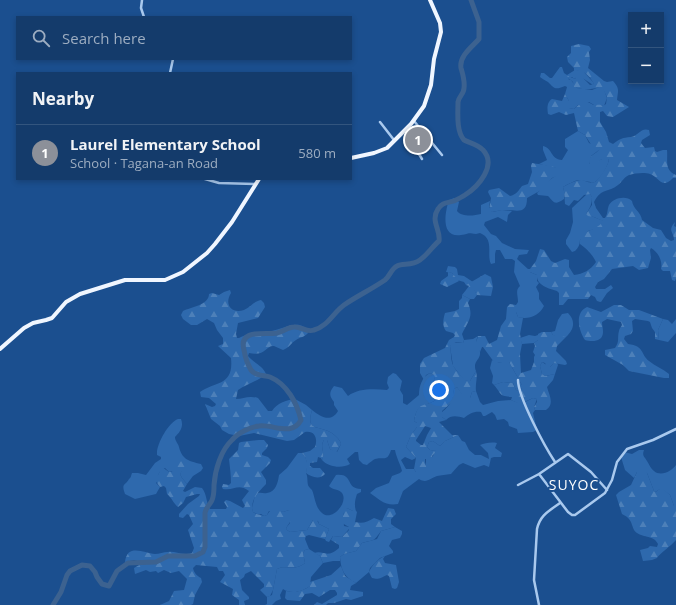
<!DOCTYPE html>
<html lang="en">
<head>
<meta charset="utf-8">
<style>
  body { margin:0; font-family:"Open Sans",sans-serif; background:#214673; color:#f1f3f6 }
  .controls { position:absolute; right:12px; top:12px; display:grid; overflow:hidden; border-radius:0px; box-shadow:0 2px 6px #0003 }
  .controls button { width:36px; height:36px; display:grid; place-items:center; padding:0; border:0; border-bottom:1px solid #33557e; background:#143b6b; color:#f1f3f6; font:20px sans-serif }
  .you { position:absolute; left:439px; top:390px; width:14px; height:14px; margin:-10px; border:3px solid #fff; border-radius:50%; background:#1a73e8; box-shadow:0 0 0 6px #1a73e833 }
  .badge { display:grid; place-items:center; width:26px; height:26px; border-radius:50%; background:#8c9099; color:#fff; font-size:13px; font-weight:700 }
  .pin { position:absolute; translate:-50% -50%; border:2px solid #fff; box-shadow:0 1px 4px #0006 }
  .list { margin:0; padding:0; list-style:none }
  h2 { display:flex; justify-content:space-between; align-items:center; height:52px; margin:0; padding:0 16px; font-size:17px }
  h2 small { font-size:13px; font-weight:400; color:#9dadc1 }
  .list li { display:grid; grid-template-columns:26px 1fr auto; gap:12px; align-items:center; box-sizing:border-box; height:56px; padding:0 16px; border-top:1px solid #33557e }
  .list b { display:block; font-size:15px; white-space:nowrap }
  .list p { margin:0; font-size:13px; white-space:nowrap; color:#9dadc1 }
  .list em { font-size:13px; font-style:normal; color:#9dadc1 }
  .icon { flex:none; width:22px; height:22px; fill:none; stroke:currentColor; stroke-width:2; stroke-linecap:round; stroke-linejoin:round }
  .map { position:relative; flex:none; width:676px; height:605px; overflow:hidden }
  .search { position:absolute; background:#143b6b; box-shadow:0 2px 6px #0003; left:16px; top:16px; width:336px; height:44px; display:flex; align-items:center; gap:10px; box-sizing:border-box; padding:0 14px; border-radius:0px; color:#9dadc1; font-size:15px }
  .panel { position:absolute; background:#143b6b; box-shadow:0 2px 6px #0003; left:16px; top:72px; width:336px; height:108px; border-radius:0px }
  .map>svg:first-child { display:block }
  .green { fill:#2e69ad }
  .forest { fill:url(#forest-firs); fill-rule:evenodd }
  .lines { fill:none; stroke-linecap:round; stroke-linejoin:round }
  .river { stroke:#3c6290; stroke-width:5 }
  .minor { stroke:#a9c9ee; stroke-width:2.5 }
  .primary { stroke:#f0f6ff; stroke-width:4 }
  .labels { text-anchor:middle; stroke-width:4; stroke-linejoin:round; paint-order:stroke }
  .quarter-label { font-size:14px; letter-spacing:1px; fill:#fff; stroke:#1b4f8f }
</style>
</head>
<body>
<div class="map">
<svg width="676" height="605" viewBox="0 0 676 605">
  <defs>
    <pattern id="forest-firs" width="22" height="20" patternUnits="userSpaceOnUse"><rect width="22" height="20" fill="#2e69ad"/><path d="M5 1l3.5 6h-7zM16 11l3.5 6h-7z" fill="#4d80b9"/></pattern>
  </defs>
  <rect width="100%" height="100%" fill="#1b4f8f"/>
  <path class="green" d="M560,67H562L564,73L567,75L575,70L583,71L593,82L594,84L593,85L584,79L577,77L574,79L572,77L568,79L571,80L577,88L592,90L599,87H603L607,98L604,106L594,105L589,102L578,105L574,109L569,108V101L565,94L567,87L565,86C555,90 555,89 548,82C545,80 542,79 540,77L541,73H544L550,78H552Z
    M578,131L585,135L589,143L601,148L599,150L591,156L589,164L602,159L609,158C609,165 601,178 595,182C590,183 582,180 578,180C574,181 566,185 563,187L564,191V199C554,206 554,202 548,196L538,195L537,193C545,186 549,179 559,174L556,168L539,164L547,160L543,150V146C553,148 550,159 562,160L568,150L565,147V139Z
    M587,194H590L592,197C592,204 590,208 586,214L604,221L598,228L588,231L580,240C580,245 578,248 575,251L572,252L566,244V240L570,233L573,222L572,208Z
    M454,198L459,202L457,211C462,217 473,216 481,214V205L490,201L489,207L492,212L502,210L512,211L508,215L507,222L498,217L485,222L484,225L491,234L496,236L502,243L515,249L529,250L527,254L519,255L517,259L528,269H530V272L537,275V281L539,283L536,287L539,293V299L544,306C539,316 528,320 518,317L516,312V305L518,302C518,295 515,290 520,286L514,272L515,261L512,259H505L500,250H496L495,254V263L491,264C486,254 495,239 480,233L476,234C466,232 469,234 461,235C440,238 445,212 449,200Z
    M448,266L455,267L457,269L458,275L464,276L473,282L466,285L464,282L457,280L452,273L446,272Z
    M474,289L477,295L474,299H470L462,295L466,290Z
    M568,313C576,321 574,330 566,337H557L553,335L551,332L555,331L558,320L562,314Z
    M663,319L668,320L672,324L676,319V333L668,342L659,340L658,330Z
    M529,335L535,336L538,335V340L534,343L522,344L520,338Z
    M478,336C474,343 480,345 480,352C481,360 472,361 476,371L470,381H468L464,380L453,366L450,346C453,341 457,343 463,343L464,340L473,339Z
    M492,360C497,364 503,361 509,362L522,385V388L520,391L516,390L513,383L503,382L494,385L492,383L493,376L490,368Z
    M542,362L550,367L554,363H557L558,365L555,374L545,376L542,374L540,366Z
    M393,373L396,374L402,381L400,390L403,395V403L407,405L419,395C419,386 422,377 430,373L434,375L435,378L430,387L437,396V399C425,408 417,402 414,421L417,423V427L411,435L406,447L416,458L412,460L405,457L401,460L406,469H414L416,472L426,466V459H431L436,451L430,450L427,447L429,442L433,441L440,446L445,441L458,435L462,441L465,442L469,450L475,455H481L489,459L488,453L480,445C485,443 491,442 497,443L495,448L502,453L501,457H494L491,458L489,467L484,465L475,468L463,463L459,465L451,474C446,475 441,475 437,476C430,478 427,484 419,479L403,491L398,504C385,506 380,500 370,493L376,488L389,483L392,476L400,473L402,471C400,463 396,457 395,450H391C387,463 383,456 375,459C373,460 369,463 367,465L363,464L359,460L358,452H355L347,459L350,464C342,469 328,467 322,460C326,453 319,447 324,440H327L330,449L337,452L341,444C340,439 333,433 328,431C316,426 306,430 312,410C321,417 331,423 338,411L334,405V402C329,396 329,392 334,386L342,388L348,396C359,388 373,389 387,390L389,388L387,383L388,377Z
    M457,387L463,395L470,398L472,392L476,391L480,402L483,405L498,401L511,400L516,402L523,403L533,398L537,399L534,407L535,410L533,413L537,430L533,432L518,433L517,429L509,426L508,422L504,419L497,420L495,415L492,412L485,416H483L481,412C474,411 469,414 464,418C457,416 451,415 446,420L442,417V412C452,404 452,400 454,389Z
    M178,419H181C184,427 180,432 175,437C175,441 178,443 179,447C182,459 188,461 201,464L203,468L201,471L193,476L187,484L182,478L180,474L182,470L169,472L165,468C158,471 158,476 156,483L160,487L156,494L135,499L125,494C121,483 125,486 129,479C131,478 131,475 132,473H138L146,475L155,463L161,459V457L157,455V453C157,443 169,422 178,419Z
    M639,450H644C642,456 644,456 647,461C649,464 651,469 654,471C661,477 672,471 676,465V506H674L670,495L662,489L658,490L656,492L654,491L647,473L637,472L634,478L625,470L621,457L624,452L632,454Z
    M298,453H302C308,459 308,465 306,473C308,477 307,480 308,485C308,486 311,489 312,490C315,497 315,507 322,513C331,522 349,503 342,493C339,489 332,490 329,486L336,475C354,473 345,489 361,489V492L357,494C355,500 354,505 356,511H353L347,508L343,514L344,526L349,527V529L342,537L333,536L329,542L326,541L325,539L329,529L319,524L318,521L313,520L307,530L290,532L287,530L286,528L290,523L289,510L283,512L280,511H269L267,515L264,516L261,514H257L253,512L252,508L255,495C260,491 262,494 267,493C276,492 278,482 279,475L287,468Z
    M395,527L402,531V534L400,538L392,540L389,546L393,551V553L380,558L370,568L369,572L356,583C344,577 341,570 340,557L344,554L356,551L362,543L377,539L381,531Z
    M309,549L320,556L323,563L311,577L310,586C303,591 292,595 283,589L280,595L281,599L276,601L272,605H265L267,604V597L272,595L277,569C286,564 294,572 305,563L303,553L305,550Z"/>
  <path class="forest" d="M579,44L589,46L591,49L589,52L590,60L588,68L604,81L607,82L613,81C620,89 618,90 617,100L629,107L613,117L607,116L603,111L600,112V122L606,132L609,142L613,144C621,138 622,138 631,137C638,136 641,127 649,130L650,135L642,140L641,143L645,148L654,147L655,151L657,152L663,150H667C668,161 664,170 676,175V178H673C662,190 659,177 650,174C645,172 635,173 629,175C624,177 622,182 618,185C608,193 602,187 594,202L596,208L603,218H605C608,214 607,210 609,205C613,198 626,195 632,201C633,209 641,212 642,220L653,228L661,230L666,238L671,241L674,240C674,232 667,231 675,222L674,226L676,227V278L675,281L672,280L670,271H663L661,269C663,261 658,252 651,248L650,250L651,258L648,268L639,270L633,266L612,269L604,279L598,282L595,287L596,289H605L611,285L613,288L607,293L601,302L597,301L595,297L591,295L588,299H568L563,305H559V293L557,291C549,289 536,285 537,275L530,272V269L536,261L540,249L544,250L551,261L555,263L565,259L569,260V267L574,275C583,274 591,270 596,262C593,255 586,248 580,244C579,228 596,233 603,221L594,217L588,216L586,214L592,205V197L590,194L584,195L578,201L574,200L569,206L565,204L564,191L563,187C566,185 578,179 582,180C589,182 587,183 595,182C600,178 609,164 609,159H602L590,166C586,154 596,156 600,148L592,146L585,135L578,131L574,113L566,115L559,112L551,115L548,114C547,108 547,102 552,99L562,101L565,94L569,101V108L574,109L582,102C588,101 589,103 594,105C598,105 600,104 603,106L606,104L607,97L602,87C591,89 587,91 574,87L573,82L567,77L568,76L575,79L577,75L579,74L590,85L594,84C590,76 583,69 574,71V68L568,62L567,57L571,53V46Z
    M532,163C543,165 556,165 564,173L552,178L543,189L527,198C527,215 517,210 505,210C501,210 496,211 492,212L489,210L491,198L488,192L489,190L499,188L510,196C516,195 519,190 522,186L528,184L532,172L531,166Z
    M448,272L452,273L459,281L447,287L440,284L441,281L448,276Z
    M485,274L491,277L493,287L491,296L477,295L474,290H466L469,286L466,285Z
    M230,290L231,293C224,304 231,314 244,310C250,308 254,301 261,300L264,303L265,307L258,318L238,323L236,334L237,338H239C253,331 258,334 272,331C283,329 302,317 308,333C305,337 300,337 296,340C291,343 289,348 283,350C280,349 277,347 274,346C266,345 265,357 249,353L248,356C254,363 263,366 266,374C258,381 247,384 238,390L236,399C244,399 248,395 258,398L268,411H272C277,403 286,400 295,399L306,405L312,410C306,430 316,426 328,431C333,433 340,439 341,444L336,453L330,449L327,440H324C319,447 326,453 322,460L321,458L318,457L317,462L310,463V466L313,468H320L325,474C320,480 311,477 306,473C307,465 308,459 302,453L310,451L315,447C318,439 315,430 305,432L294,440L287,441L254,433L239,436L229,434L222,430L220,426L211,419L205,404L212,407L215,406L216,404L209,398L201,397L200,392C216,381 234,386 231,358L218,346L223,344V338L217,330L214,323L207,319L197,325H191L183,319L181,315L183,311C191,307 209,305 209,294L212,293L219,295L224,292Z
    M462,295L470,299L468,303C474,317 468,321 462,334L464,340L463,343L456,342L450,346C451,350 451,362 453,365C455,370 461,375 465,380L470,381L476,371C478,378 475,384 476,391L472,392L470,398L468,399L464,398L457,387L454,389L452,402L442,411V417L446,420L439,422L452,435H458L445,441L440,446L433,441L429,442L427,447L430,450L437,451L432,456L433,459H425V462L427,469L422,473L416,472L414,469L416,458L406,447L411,435L417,427V423L414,421C418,399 424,409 437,399C437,394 432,392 430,387L435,378L434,375L430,373L426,375L424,380L420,373V364L424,358L445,348L449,340L454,337L455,335L453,333L446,331C442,325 443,320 445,313L455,311L459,309V301L462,298ZM425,426L431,428L427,435L423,445H421L416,441V440Z
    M510,304L516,305V312L518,317L523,318L520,334L522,344L520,354L521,373L531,370L534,362V357L535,355L533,352L535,346L534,343L538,340V334L542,332H551L553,335L566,337L557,346L556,351L566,361L567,364L565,365L554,363L550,367H547L545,363L542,362L540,366L542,374L545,376L555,374L553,380L547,387C549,395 555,404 546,410H535L534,407L537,402V399L533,398L520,404L511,400L512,397C498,396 502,394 494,385L503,382L513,383L516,390L520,391L522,388V385L509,362H494L483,347H482L480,352L476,343L478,336H485L489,344L497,340L501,326L506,319L507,307Z
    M614,305H621L629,310H639L663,319L658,330L659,340L655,339V332L652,328L650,322L648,321L635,319L632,321L633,331L631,334L625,336L624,339L628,344C645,346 640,354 649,361C655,366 663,369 669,374V378H664L629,371L623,365L605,355V350L615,348C620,341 617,338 619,331C619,329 621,327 622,325L621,322L607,319L602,322C602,326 603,328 603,332C603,342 592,342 585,340C579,331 574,313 587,307L601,312Z
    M259,440H264L268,445L267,448L262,453V455L268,457L271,460L270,463L261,472L266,480V484C258,493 250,499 253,512C257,515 260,514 264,516L267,515L272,508H275L283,512L289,510L292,514V519L286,528L287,530L290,532L307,530L313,520L316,518L319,524L329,529L325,539L309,535L306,536L305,539L309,549L305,550L303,553L305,563C294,572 286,564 277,569L273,590L270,596L267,597L260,590L264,587V584L251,571L245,574L244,577L240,580L242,590L249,597V599L244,601L245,605H239V600L232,595L233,589L220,582L225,575L223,571H219L217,567L196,565L193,568C194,573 197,576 201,578L202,582L195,595L193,604L191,605H154H160L169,601L174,591L184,590L187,579L179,571L171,573L164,570L158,573L156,571L150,572L146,570L135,574L134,568L141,564V562L134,560L125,562C127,543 144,553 155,554C159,554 164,552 168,552C176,551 181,556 192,553L194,548L188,530L193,524L189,515L187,514L183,518L179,517V514L188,504L199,496L200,494H197L186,497L183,503L178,507C173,503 172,498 167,494L166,488L164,486L160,487L154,479L158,475L162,467L169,472H172L174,462L183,461L186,462V465L180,474L182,478L187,484L183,491L185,492L195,487L202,488C207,494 206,503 210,509H226L227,507L224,502L226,500L230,501L243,508L245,506L242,500L249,491C238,483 234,491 223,489L222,487L223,484L229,485L231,483C231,475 230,468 229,459L238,450L239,443L241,442Z
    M641,471H644L647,473L654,491L656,492L658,490L662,488L670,495L674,506H676V540C671,546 660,553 657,558L652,560L643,561L640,550L648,548L650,546L657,547L658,544C654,535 644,538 637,533C630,528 635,520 622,514L616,495L619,492L631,485L637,472Z
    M347,508L353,511H356L357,512L355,522C363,524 367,522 374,518L382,521L388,508L394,509L396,514L391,519V524L395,527L381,531C373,542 376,539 362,543L356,551L344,554L340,557V561H333L323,563L320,556L314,553C324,550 327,559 339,548V545L331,540L333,536L342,537L349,530V527L342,523L344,509Z
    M385,556L383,559L385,563L396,565L399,582L397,588L395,589L392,588L389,576L387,575C380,578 379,580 372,578L369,572C372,565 378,559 385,556Z
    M341,566L345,576L356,583L351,586L350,590L363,592V596L351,600L346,599L334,603H328L326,605H314L317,602L322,604L337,595V593L335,590H330L319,597L312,593L305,594L300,601L287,600L285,598L286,591C295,593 303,591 310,586V582L331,575Z"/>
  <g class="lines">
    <path class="river" d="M53,605L61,592L67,575L70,571L82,565L90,566L95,572L97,577L102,584L109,586L117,571L128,563L156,562L168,556H195L203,552L205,547V513C206,506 212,504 213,497C214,493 214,489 214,485C215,470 221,450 232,440C238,433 250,427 259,426C273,424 292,437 301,420C297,403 287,384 270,377C264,375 255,376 251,370C248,365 245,356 244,350C238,328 266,335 277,333C283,332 288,327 294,327C301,326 307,333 314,330C328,326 333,313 344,305C357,296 372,289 385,280C390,276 391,269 397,266C403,263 412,266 420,260C427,255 432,247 439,241C441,230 430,221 438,209C442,202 448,203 454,201C458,199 462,197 465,195C479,186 497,165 483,150C479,145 470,143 464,140C456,131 458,113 458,102C459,96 464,94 464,88C465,81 463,75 461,68C459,56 472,47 479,39V22L471,0"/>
    <path class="minor" d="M142,0L141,8L144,17
      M170,73L173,59
      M414,121L442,155
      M380,122L394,140
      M405,131L422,159
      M205,179L219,183L255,184
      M518,380C518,397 545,447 555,462
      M539,474L568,512L572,515H575L605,493L612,480L617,462L627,449L653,440L676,429
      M518,485L539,474L568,454L591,472L607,490
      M539,605L534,580L537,529C540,515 549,511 560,503"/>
    <path class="primary" d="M351,158L374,153L387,148L411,124L424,106L431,85L434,59L441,32L440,23L430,0
      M0,349L24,328L33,323L46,320L52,318L66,302L80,294L125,280H165L183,272L207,253L215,244L232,222L259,179"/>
  </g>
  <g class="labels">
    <g class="quarter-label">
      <text x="574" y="490">SUYOC</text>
    </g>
  </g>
</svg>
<div class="controls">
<button>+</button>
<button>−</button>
</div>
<div class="you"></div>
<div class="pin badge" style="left:418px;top:140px">1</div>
<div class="search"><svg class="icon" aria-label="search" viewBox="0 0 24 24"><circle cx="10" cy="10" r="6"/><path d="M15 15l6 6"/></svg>Search here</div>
<section class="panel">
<h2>Nearby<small></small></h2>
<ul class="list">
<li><span class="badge">1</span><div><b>Laurel Elementary School</b><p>School · Tagana-an Road</p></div><em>580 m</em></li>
</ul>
</section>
</div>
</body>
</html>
